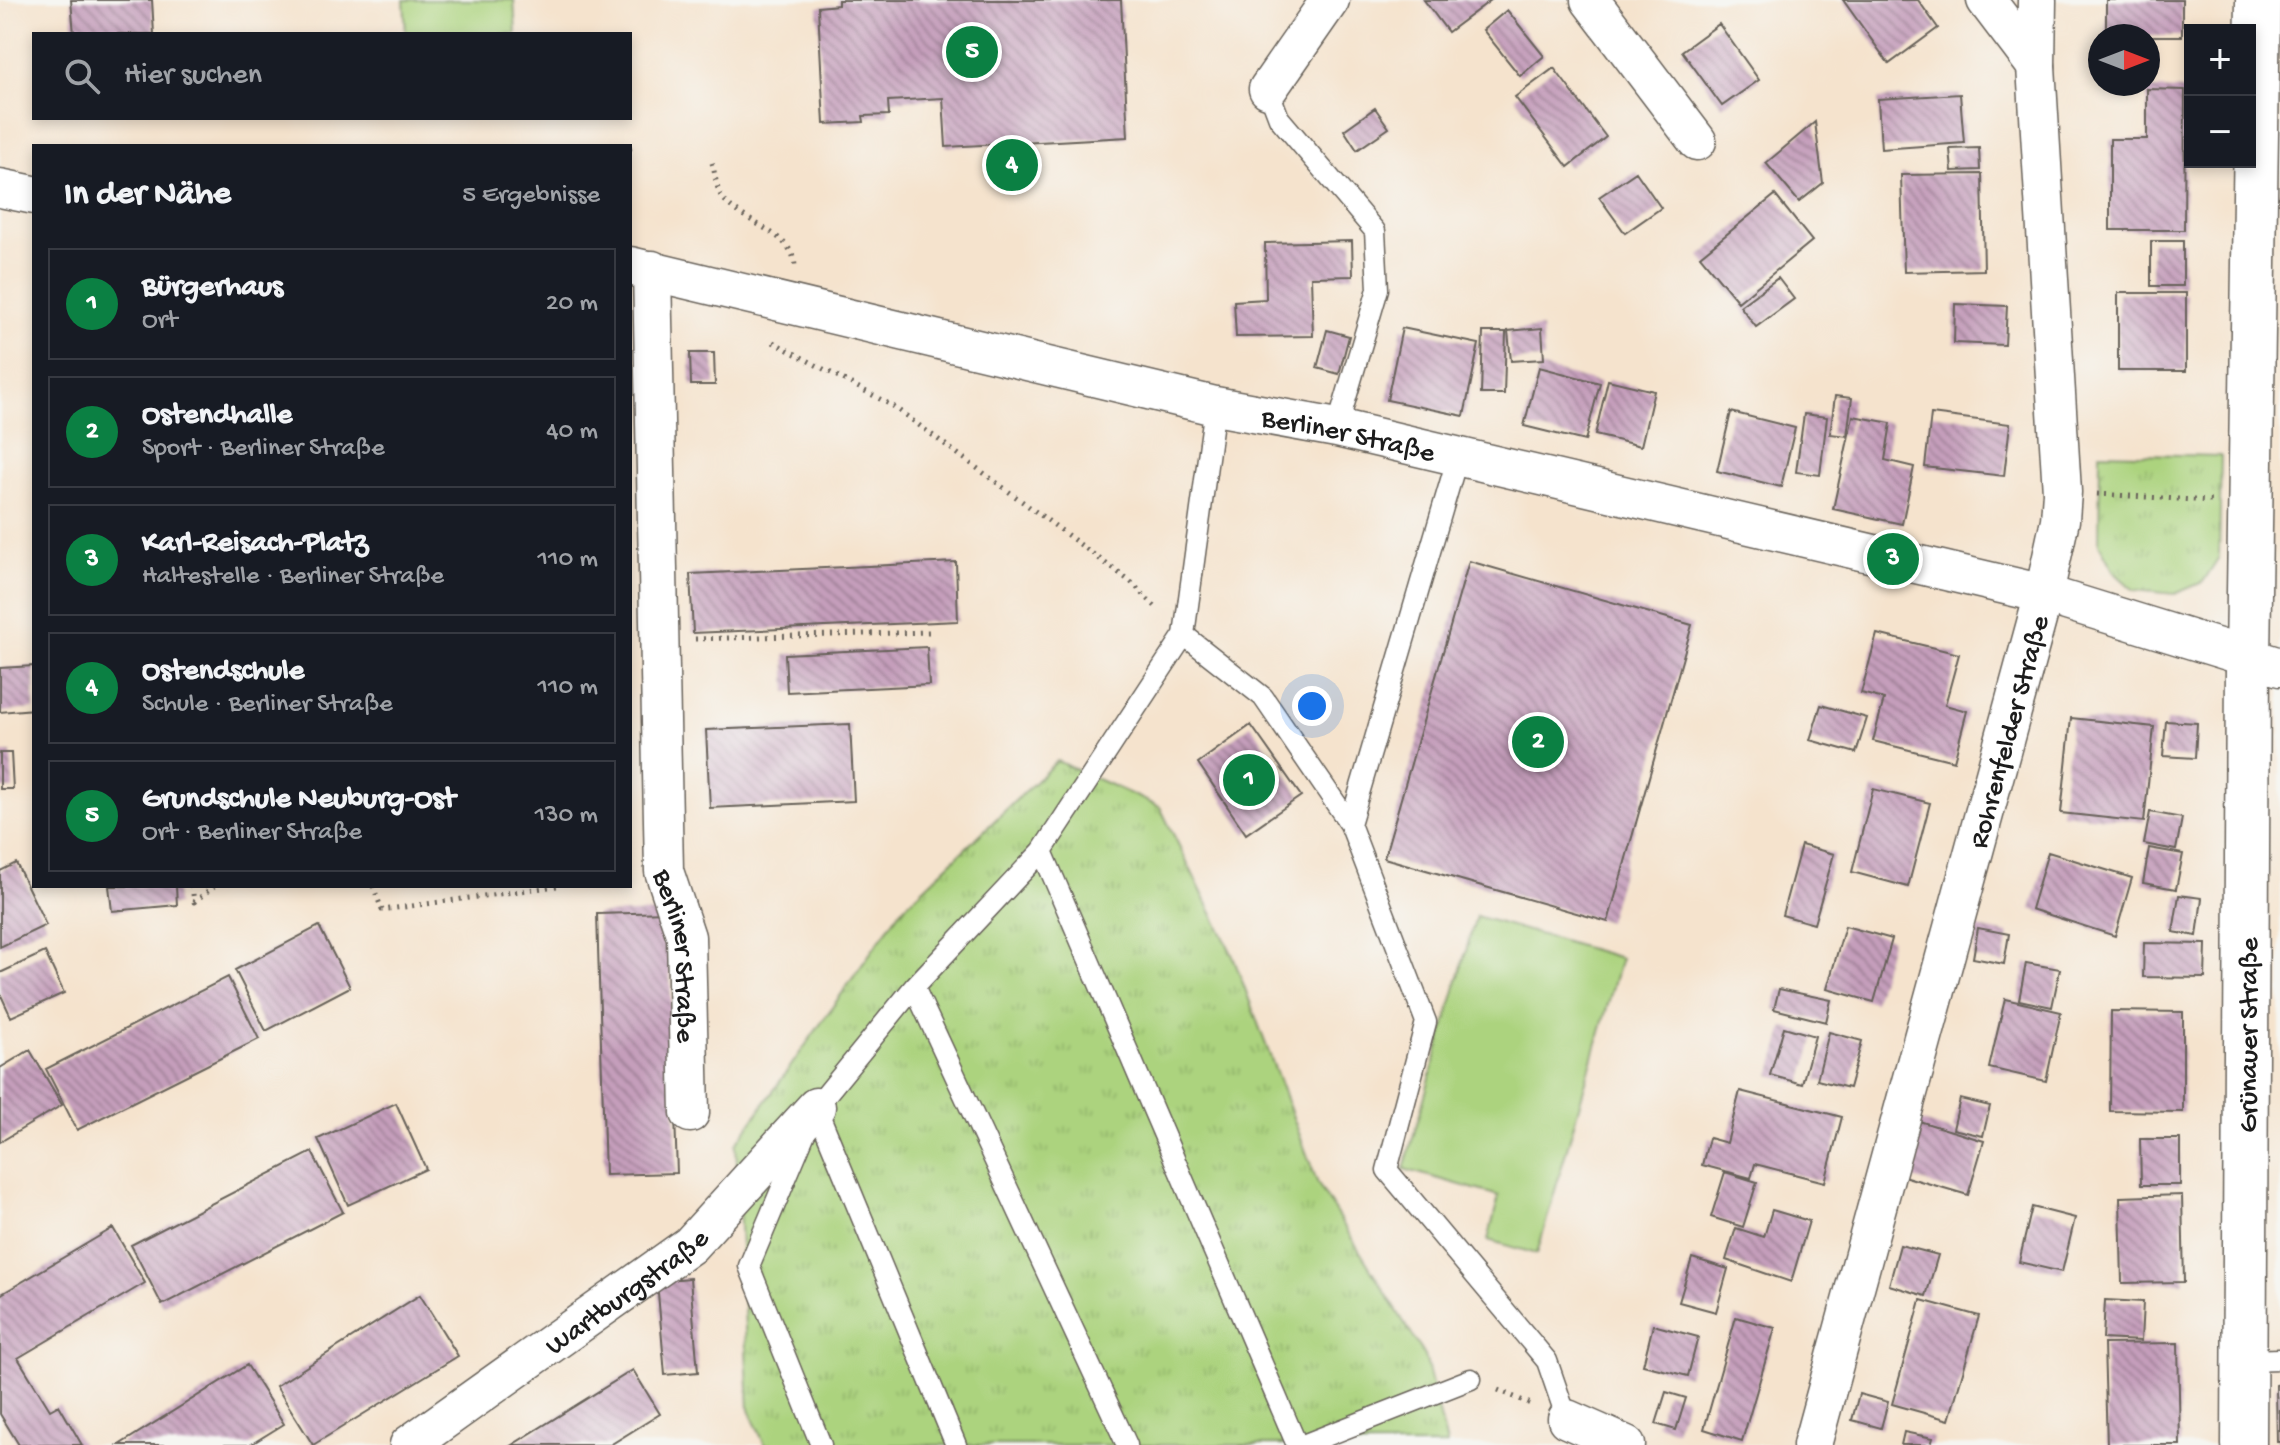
<!DOCTYPE html>
<html lang="de">
<head>
<meta charset="utf-8">
<style>
  body { margin:0; font-family:"Gochi Hand",sans-serif; background:#20242c; color:#f1f3f6 }
  .controls { position:absolute; right:24px; top:24px; display:grid; overflow:hidden; border-radius:0px; box-shadow:0 4px 12px #0003 }
  .controls button { width:72px; height:72px; display:grid; place-items:center; padding:0; border:0; border-bottom:2px solid #363941; background:#171b24; color:#f1f3f6; font:40px sans-serif }
  .compass { position:absolute; left:2088px; top:24px; width:72px; height:72px; border-radius:50%; background:#171b24; box-shadow:0 4px 12px #0003; rotate:90deg }
  .you { position:absolute; left:1312px; top:706px; width:28px; height:28px; margin:-20px; border:6px solid #fff; border-radius:50%; background:#1a73e8; box-shadow:0 0 0 12px #1a73e833 }
  .badge { display:grid; place-items:center; width:52px; height:52px; border-radius:50%; background:#0b8043; color:#fff; font-size:26px; font-weight:700 }
  .pin { position:absolute; translate:-50% -50%; border:4px solid #fff; box-shadow:0 2px 8px #0006 }
  .list { margin:0; padding:0; list-style:none }
  h2 { display:flex; justify-content:space-between; align-items:center; height:104px; margin:0; padding:0 32px; font-size:34px }
  h2 small { font-size:26px; font-weight:400; color:#9ea1a6 }
  .list li { display:grid; grid-template-columns:52px 1fr auto; gap:24px; align-items:center; box-sizing:border-box; height:112px; margin:0 16px 16px; padding:0 16px; border:2px solid #363941; border-radius:0px }
  .list b { display:block; font-size:30px; white-space:nowrap }
  .list p { margin:0; font-size:26px; white-space:nowrap; color:#9ea1a6 }
  .list em { font-size:26px; font-style:normal; color:#9ea1a6 }
  .icon { flex:none; width:44px; height:44px; fill:none; stroke:currentColor; stroke-width:2; stroke-linecap:round; stroke-linejoin:round }
  .map { position:relative; flex:none; width:2280px; height:1445px; overflow:hidden }
  .search { position:absolute; background:#171b24; box-shadow:0 4px 12px #0003; left:32px; top:32px; width:600px; height:88px; display:flex; align-items:center; gap:20px; box-sizing:border-box; padding:0 28px; border-radius:0px; color:#9ea1a6; font-size:30px }
  .panel { position:absolute; background:#171b24; box-shadow:0 4px 12px #0003; left:32px; top:144px; width:600px; height:744px; border-radius:0px }
  .map>svg:first-child { display:block }
  .grass { fill:url(#grass-tufts); stroke:#64784d; stroke-width:2 }
  .garden { fill:#acd37e; stroke:#64784d; stroke-width:2 }
  .building { fill:url(#building-back-hatch) }
  .lines { fill:none; stroke-linecap:round; stroke-linejoin:round }
  .lane-casing { stroke:#68625a; stroke-width:23 }
  .street-casing { stroke:#68625a; stroke-width:41 }
  .secondary-casing { stroke:#68625a; stroke-width:47 }
  .path { stroke:#68625a; stroke-width:5; stroke-dasharray:2 6; stroke-linecap:butt }
  .lane { stroke:#fff; stroke-width:20 }
  .street { stroke:#fff; stroke-width:38 }
  .secondary { stroke:#fff; stroke-width:44 }
  .labels { text-anchor:middle; stroke-width:7; stroke-linejoin:round; paint-order:stroke }
  .street-label { font-size:28px; fill:#1c1c1c; stroke:#f6f6f2 }
</style>
</head>
<body>
<div class="map">
<svg width="2280" height="1445" viewBox="0 0 2280 1445">
  <defs>
    <pattern id="grass-tufts" width="24" height="20" patternUnits="userSpaceOnUse" patternTransform="scale(2)"><rect width="24" height="20" fill="#acd37e"/><path d="M3 7l-1-3M5 7V3M7 7l1-3M15 17l-1-3M17 17v-4M19 17l1-3" fill="none" stroke="#93b56c"/></pattern>
    <pattern id="building-back-hatch" width="6" height="6" patternUnits="userSpaceOnUse" patternTransform="scale(2)"><rect width="6" height="6" fill="#c59ebb"/><path d="M-1 5l2 2M0 0l6 6M5-1l2 2" fill="none" stroke="#9f8097"/></pattern>
  </defs>
  <rect width="100%" height="100%" fill="#f6f6f2"/>
  <filter id="ink" filterUnits="userSpaceOnUse"><feTurbulence type="fractalNoise" baseFrequency=".0125" numOctaves="2"/><feDisplacementMap in="SourceGraphic" scale="16" xChannelSelector="R" yChannelSelector="G"/><feConvolveMatrix kernelMatrix="1 2 1 2 8 2 1 2 1" color-interpolation-filters="sRGB"/></filter>
  <filter id="wash" filterUnits="userSpaceOnUse"><feTurbulence type="fractalNoise" baseFrequency=".006" numOctaves="4" result="noise"/><feDisplacementMap in="SourceGraphic" scale="32" xChannelSelector="R" yChannelSelector="G"/><feGaussianBlur stdDeviation="1.8" result="paint"/><feColorMatrix in="noise" values="0 0 0 0 0 0 0 0 0 0 0 0 0 0 0 0 0 1.4 0 .05"/><feComposite in="paint" operator="in"/></filter>
  <g filter="url(#wash)">
    <rect width="100%" height="100%" fill="#f5e3cd"/>
    <path class="grass" d="M2100,453L2221,456L2219,557L2203,582L2175,594L2134,590L2114,572L2099,544Z
      M1057,761L1160,807L1232,954L1318,1184L1425,1356L1447,1445H765L749,1410L736,1144L900,911Z"/>
    <path class="garden" d="M404,0H514L516,34H406Z
      M1476,916L1621,958L1537,1254L1488,1240L1499,1196L1404,1169Z"/>
    <g id="blocks">
      <path class="building" d="M71,0H152L154,34H74Z
        M838,0H1121L1128,137L946,147L943,98L888,101L889,115L863,116L864,122L824,124L818,7L838,5Z
        M1424,0H1491L1448,32Z
        M1843,0H1918L1938,28L1889,64Z
        M2106,0H2182V36H2106Z
        M1507,10L1544,56L1520,76L1483,30Z
        M1719,24L1759,80L1722,106L1682,51Z
        M1554,68L1606,137L1568,167L1515,97Z
        M2147,89L2185,90L2184,230H2110V139H2147Z
        M1960,94L1964,143L1881,149L1878,99Z
        M1375,108L1389,128L1357,150L1344,130Z
        M1815,122L1823,183L1799,202L1766,163Z
        M1979,148L1980,170L1952,171L1950,149Z
        M1636,172L1661,208L1625,233L1599,197Z
        M1982,174L1984,270L1904,272L1901,175Z
        M1775,195L1812,241L1738,302L1700,256Z
        M1352,241L1353,276L1311,277L1313,336L1236,337L1234,301L1266,299L1265,243Z
        M2151,241H2183V286H2151Z
        M1778,278L1794,299L1756,327L1740,306Z
        M2118,293H2186V371H2118Z
        M1955,304L2007,306L2005,345L1954,343Z
        M1402,328L1479,344L1464,416L1387,400Z
        M1542,328L1544,359L1511,361L1508,331Z
        M1327,330L1349,336L1339,374L1317,368Z
        M1483,332H1506L1504,394H1481Z
        M690,353H714L715,385H691Z
        M1539,367L1600,383L1585,441L1524,426Z
        M1608,380L1654,391L1641,446L1595,435Z
        M1835,396L1852,398L1847,436L1830,434Z
        M1731,412L1795,428L1781,487L1717,471Z
        M1804,414L1827,417L1820,475L1796,472Z
        M1931,414L2010,424L2004,476L1925,467Z
        M1853,416L1891,423L1885,460L1914,467L1902,524L1833,509Z
        M1469,561L1692,625L1608,922L1384,858Z
        M956,562L958,621L693,633L690,574Z
        M1877,634L1959,654L1945,705L1967,711L1954,761L1873,741L1884,699L1861,693Z
        M927,647L929,685L787,692L785,654Z
        M34,666V709L0,712V668Z
        M1821,705L1867,718L1856,753L1810,740Z
        M2071,718L2154,727L2144,822L2061,813Z
        M2166,721L2197,723L2195,758L2163,756Z
        M850,724L854,801L710,808L706,730Z
        M1251,725L1301,796L1246,834L1198,763Z
        M0,753H11L13,789H0Z
        M1873,789L1930,803L1908,887L1852,872Z
        M2150,812L2182,818L2176,850L2144,844Z
        M1801,845L1834,854L1814,924L1782,915Z
        M2149,848L2183,854L2176,889L2143,883Z
        M2048,852L2132,878L2115,936L2031,909Z
        M16,863L46,925L0,947V871Z
        M109,886H176L177,905L112,911Z
        M2179,895L2202,898L2197,936L2173,932Z
        M668,912L677,1173L605,1175L597,914Z
        M319,926L350,987L266,1031L235,970Z
        M1845,926L1892,939L1874,1002L1827,989Z
        M1978,928L2009,934L2004,964L1973,958Z
        M2144,943L2206,944L2205,978L2143,977Z
        M45,952L64,993L11,1017L0,993V973Z
        M2026,963L2060,969L2052,1007L2019,1000Z
        M228,977L259,1039L77,1130L46,1069Z
        M1779,989L1831,1000L1826,1022L1774,1009Z
        M2005,999L2061,1012L2046,1081L1989,1068Z
        M2111,1011L2183,1012V1112L2110,1111Z
        M1784,1027L1815,1036L1802,1084L1770,1075Z
        M1829,1032L1862,1041L1849,1088L1817,1080Z
        M30,1050L62,1105L0,1142V1068Z
        M1740,1091L1842,1117L1825,1182L1755,1164L1751,1178L1702,1165L1709,1138L1727,1143Z
        M1960,1099L1990,1106L1983,1136L1953,1129Z
        M396,1103L426,1169L348,1205L318,1139Z
        M1919,1121L1984,1141L1968,1195L1903,1176Z
        M2140,1139H2180V1185H2141Z
        M312,1152L343,1212L162,1305L131,1245Z
        M1725,1172L1757,1182L1743,1227L1711,1217Z
        M2182,1195L2184,1282L2122,1283L2120,1197Z
        M2032,1207L2075,1218L2062,1272L2019,1262Z
        M1772,1210L1809,1221L1791,1282L1726,1260L1736,1228L1764,1237Z
        M113,1228L145,1283L18,1358L50,1410L59,1405L82,1445H19L0,1414V1295Z
        M1900,1245L1938,1255L1926,1296L1889,1285Z
        M1692,1258L1728,1269L1716,1312L1679,1302Z
        M690,1278L698,1372L665,1375L657,1281Z
        M420,1295L458,1356L313,1445L276,1386Z
        M1921,1300L1979,1316L1949,1420L1892,1404Z
        M2105,1300L2143,1302L2141,1341L2103,1339Z
        M1736,1317L1775,1328L1742,1441L1704,1429Z
        M1653,1325L1698,1337L1688,1376L1643,1365Z
        M2178,1343L2180,1445H2107L2104,1344Z
        M247,1365L284,1424L250,1445H119Z
        M633,1370L660,1414L610,1445H512Z
        M2280,1384V1442H2277L2276,1385Z
        M1666,1392L1686,1398L1676,1430L1656,1424Z
        M1859,1394L1888,1402L1881,1428L1852,1420Z
        M1904,1432L1933,1438L1931,1445H1901Z"/>
    </g>
  </g>
  <g filter="url(#ink)">
    <use href="#blocks" fill-opacity="0" stroke="#68625a" stroke-width="2"/>
    <g class="lines">
      <g class="lane-casing">
        <path id="lane" d="M1268,89L1279,118L1375,231L1378,289L1337,428
          M1184,635L1263,697L1350,824L1426,1022L1387,1170L1547,1361L1567,1419
          M1350,824L1458,456
          M1042,851L1297,1445
          M914,987L1127,1445
          M816,1107L956,1445
          M2245,1360L2280,1359
          M821,1445L749,1266L816,1107L914,987L1042,851L1184,635L1215,406
          M1303,1445L1471,1379"/>
      </g>
      <g class="street-casing">
        <g id="street">
          <path d="M1590,0L1697,141"/>
          <path d="M1986,0L2036,66"/>
          <path d="M1268,89L1330,0"/>
          <path d="M0,188L34,195"/>
          <path id="s1" d="M630,266L1215,406L1337,428L2044,594L2280,667"/>
          <path id="s2" d="M652,270L664,871L686,937L690,1113"/>
          <path d="M1567,1419L1626,1445"/>
          <path id="s3" d="M409,1445L690,1245L816,1107"/>
          <path id="s4" d="M1812,1445L2044,594L2060,520L2062,492L2036,66L2037,0"/>
        </g>
      </g>
      <g class="secondary-casing">
        <g id="secondary">
          <path id="s5" d="M2244,1445L2248,659L2258,0"/>
        </g>
      </g>
      <path class="path" d="M630,148L637,147
        M712,163C715,172 716,186 720,194C737,223 793,230 795,266
        M773,342L893,406L1131,582L1158,609
        M2097,494L2211,501
        M695,639L930,632
        M192,886L194,902L214,886
        M373,886L382,910L557,886
        M1498,1390L1533,1405"/>
      <use href="#lane" class="lane"/>
      <use href="#street" class="street"/>
      <use href="#secondary" class="secondary"/>
    </g>
  </g>
  <g class="labels">
    <g class="street-label">
      <text dy="10" stroke="none"><textPath href="#s1" startOffset="738">Berliner Straße</textPath></text>
      <text dy="10" stroke="none"><textPath href="#s4" startOffset="740">Rohrenfelder Straße</textPath></text>
      <text dy="10" stroke="none"><textPath href="#s2" startOffset="688">Berliner Straße</textPath></text>
      <text dy="10" stroke="none"><textPath href="#s5" startOffset="410">Grünauer Straße</textPath></text>
      <text dy="10" stroke="none"><textPath href="#s3" startOffset="266">Wartburgstraße</textPath></text>
    </g>
  </g>
</svg>
<div class="controls">
<button>+</button>
<button>−</button>
</div>
<svg class="compass" viewBox="-18 -18 36 36"><path d="M0-13l5 13h-10z" fill="#e53935"/><path d="M0 13l5-13h-10z" fill="#9ea1a6"/></svg>
<div class="you"></div>
<div class="pin badge" style="left:1249px;top:780px">1</div>
<div class="pin badge" style="left:1538px;top:742px">2</div>
<div class="pin badge" style="left:1893px;top:559px">3</div>
<div class="pin badge" style="left:1012px;top:165px">4</div>
<div class="pin badge" style="left:972px;top:52px">5</div>
<div class="search"><svg class="icon" aria-label="search" viewBox="0 0 24 24"><circle cx="10" cy="10" r="6"/><path d="M15 15l6 6"/></svg>Hier suchen</div>
<section class="panel">
<h2>In der Nähe<small>5 Ergebnisse</small></h2>
<ul class="list">
<li><span class="badge">1</span><div><b>Bürgerhaus</b><p>Ort</p></div><em>20 m</em></li>
<li><span class="badge">2</span><div><b>Ostendhalle</b><p>Sport · Berliner Straße</p></div><em>40 m</em></li>
<li><span class="badge">3</span><div><b>Karl-Reisach-Platz</b><p>Haltestelle · Berliner Straße</p></div><em>110 m</em></li>
<li><span class="badge">4</span><div><b>Ostendschule</b><p>Schule · Berliner Straße</p></div><em>110 m</em></li>
<li><span class="badge">5</span><div><b>Grundschule Neuburg-Ost</b><p>Ort · Berliner Straße</p></div><em>130 m</em></li>
</ul>
</section>
</div>
</body>
</html>
